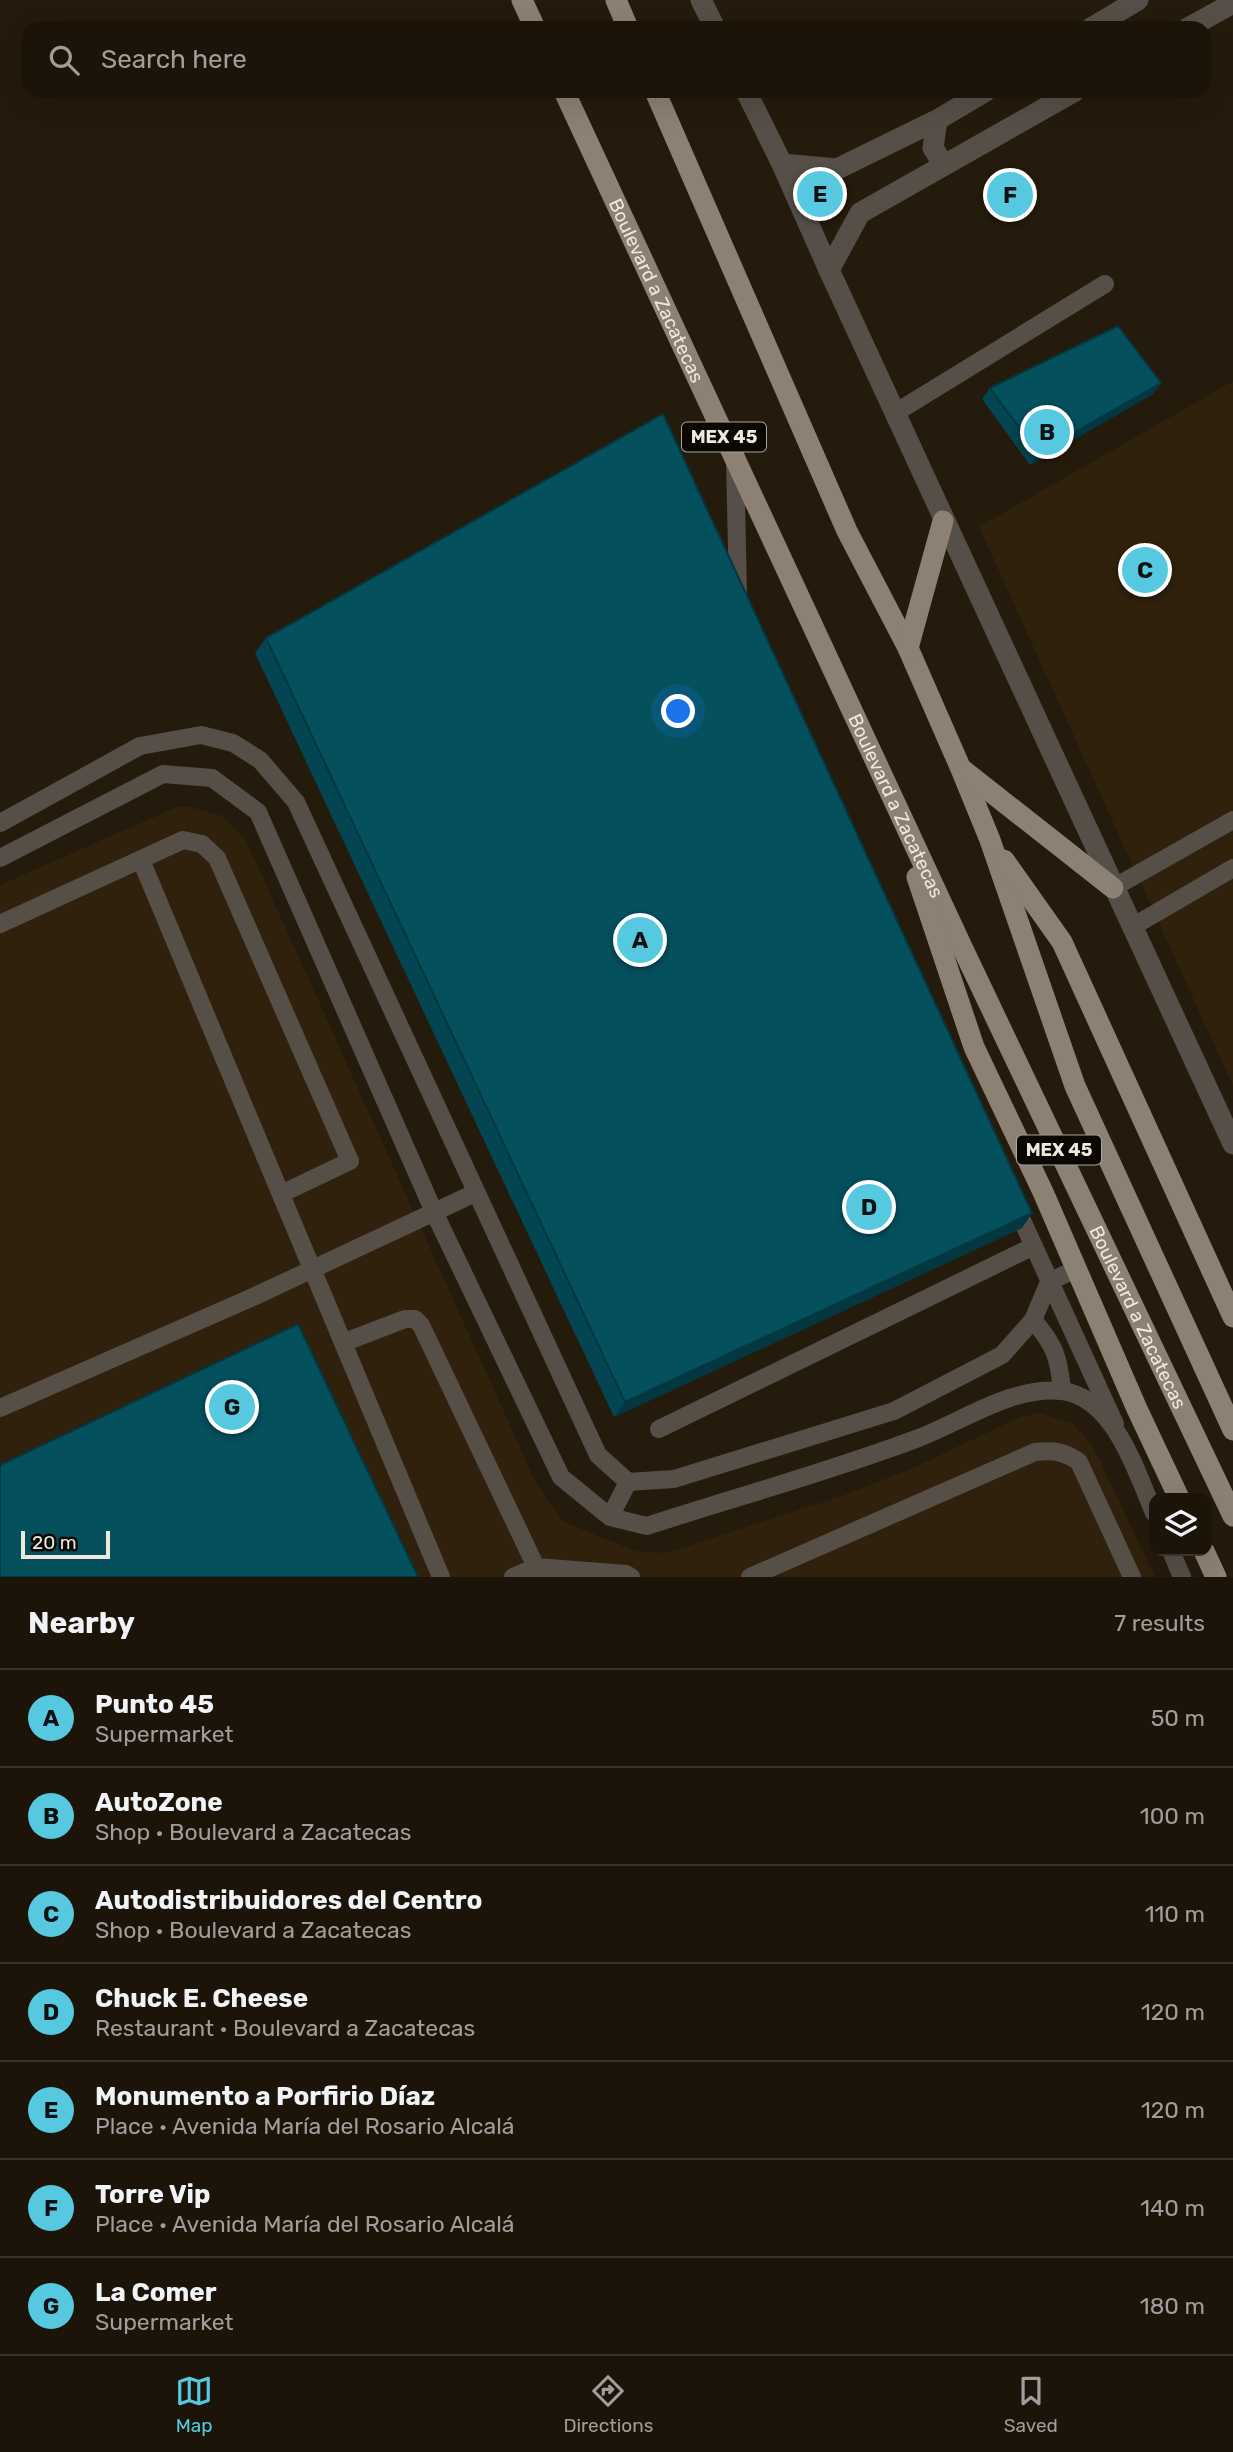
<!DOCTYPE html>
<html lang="en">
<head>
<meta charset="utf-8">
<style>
  body { margin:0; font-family:Rubik,sans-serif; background:#251d12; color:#f1f3f6 }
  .controls { position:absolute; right:21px; bottom:21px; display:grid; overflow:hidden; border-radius:14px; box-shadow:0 7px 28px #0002 }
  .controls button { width:63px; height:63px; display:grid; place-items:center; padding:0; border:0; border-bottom:2px solid #3a332a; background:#1c1409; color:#f1f3f6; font:35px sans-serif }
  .scale { position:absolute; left:21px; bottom:18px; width:89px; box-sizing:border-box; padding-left:7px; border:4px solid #efe8de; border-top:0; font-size:19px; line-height:24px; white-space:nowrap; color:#efe8de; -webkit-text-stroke:5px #0b0703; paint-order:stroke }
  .you { position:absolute; left:679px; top:712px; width:24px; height:24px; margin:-18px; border:5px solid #fff; border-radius:50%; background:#1a73e8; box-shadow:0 0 0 10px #1a73e833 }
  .badge { display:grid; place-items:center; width:46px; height:46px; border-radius:50%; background:#56c9e1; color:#111; font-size:23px; font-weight:700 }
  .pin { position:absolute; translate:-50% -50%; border:4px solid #fff; box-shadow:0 2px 7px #0006 }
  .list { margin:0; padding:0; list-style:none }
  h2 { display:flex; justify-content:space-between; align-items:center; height:91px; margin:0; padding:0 28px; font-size:30px }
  h2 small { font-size:23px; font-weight:400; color:#a09e9c }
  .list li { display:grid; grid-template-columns:46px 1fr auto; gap:21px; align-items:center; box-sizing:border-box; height:98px; padding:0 28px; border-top:2px solid #3a332a }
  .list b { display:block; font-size:26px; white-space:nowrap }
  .list p { margin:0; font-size:23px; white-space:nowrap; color:#a09e9c }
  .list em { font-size:23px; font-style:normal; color:#a09e9c }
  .icon { flex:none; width:38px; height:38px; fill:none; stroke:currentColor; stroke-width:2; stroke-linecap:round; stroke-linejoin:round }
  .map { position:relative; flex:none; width:1233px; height:1577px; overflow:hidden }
  .search { position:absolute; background:#1c1409; box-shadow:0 7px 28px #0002; left:21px; right:21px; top:21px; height:77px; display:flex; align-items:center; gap:18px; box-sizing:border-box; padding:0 24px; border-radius:21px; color:#a09e9c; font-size:26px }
  .sheet { height:777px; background:#1c1409 }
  nav { display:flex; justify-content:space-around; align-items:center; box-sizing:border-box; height:98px; border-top:2px solid #3a332a; background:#1c1409; font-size:19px; color:#a09e9c }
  nav a { display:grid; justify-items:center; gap:4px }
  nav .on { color:#56c9e1 }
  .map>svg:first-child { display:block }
  .built { fill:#2f210c }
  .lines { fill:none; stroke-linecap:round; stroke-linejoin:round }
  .service { stroke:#554f48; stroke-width:18 }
  .minor { stroke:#554f48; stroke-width:21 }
  .tertiary { stroke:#554f48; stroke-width:21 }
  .primary { stroke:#8c8173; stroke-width:21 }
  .wall { fill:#034550 }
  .shaded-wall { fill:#033841 }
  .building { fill:#04505d; stroke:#033841; stroke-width:2 }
  .labels { text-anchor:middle; stroke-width:5; stroke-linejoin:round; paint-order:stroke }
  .shield { fill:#0b0703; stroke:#aba49c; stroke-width:2 }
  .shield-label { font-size:18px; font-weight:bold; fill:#efe8de }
  .street-label { font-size:19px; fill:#efe8de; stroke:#0b0703 }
</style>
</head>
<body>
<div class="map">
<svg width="1233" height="1577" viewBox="0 0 1233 1577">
  <rect width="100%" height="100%" fill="#251b0c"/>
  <path class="built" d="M1233,381V1086L979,527Z
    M177,807H191L223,816L245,838L536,1483L562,1521L635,1551L667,1553L842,1496L913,1468L1020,1417L1039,1413L1073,1424L1093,1446L1155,1577H0V885Z"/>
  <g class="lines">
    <path class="service" d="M895,413L1105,284
      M735,460L738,593
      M0,823L140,746L201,735L233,743L260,760L296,802L598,1455L628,1482L674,1479L894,1411L1002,1355L1033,1320L1049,1282L1076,1269
      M0,858L163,774L212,778L258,812L434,1212L561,1477L610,1517L647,1526C736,1497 828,1472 916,1439C962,1422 1010,1386 1062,1391C1114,1397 1137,1473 1154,1513
      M141,860L441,1577
      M1113,888L1233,820
      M0,924L183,840L202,844L217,858L350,1161L281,1194
      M1132,927L1233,868
      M1015,1205L1115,1424
      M1033,1320C1055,1345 1059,1358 1062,1391
      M345,1342L405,1319H415L421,1325L536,1567L553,1577
      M0,1408L253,1297L475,1193
      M659,1429L1034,1246
      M610,1517L628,1482
      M1171,1551L1182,1577
      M513,1577L536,1567L626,1574L631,1577
      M750,1577L1035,1452C1053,1450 1064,1451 1079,1462L1132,1577"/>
    <path class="minor" d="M829,270L1233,1144"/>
    <path class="tertiary" d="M701,0L715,28
      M1091,28L1138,0
      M1188,28L1233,3
      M746,91L782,164L837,169L937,120L986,91
      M937,120L933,148L943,164
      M782,164L829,270
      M829,270L860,213L1075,91"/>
    <g class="primary">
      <path d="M522,0L535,28"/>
      <path d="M616,0L628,28"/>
      <path id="s1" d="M564,91L962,947L1233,1516"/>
      <path d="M655,91L847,531L908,648L961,769L990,840L1075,1086L1233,1430"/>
      <path d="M908,648L943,521"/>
      <path d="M963,770L1113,888"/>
      <path d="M1004,860L1062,942L1233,1317"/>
      <path d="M917,877L974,1047L1043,1192L1137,1409L1179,1498"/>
      <path d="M1204,1551L1216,1577"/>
    </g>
  </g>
  <path class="wall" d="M1161,383L1153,394L1030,465L982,399L990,388Z
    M266,638L1032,1213L1022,1228L614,1417L255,653Z"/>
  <path class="shaded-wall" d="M1161,383L1153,394L1030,465L1038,453Z
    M1032,1213L1022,1228L614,1417L625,1402Z"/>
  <path class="building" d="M1118,326L1161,383L1038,453L990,388Z
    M663,414L1032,1213L625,1402L266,638Z
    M298,1324L418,1577H0V1465Z"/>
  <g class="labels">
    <g class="shield">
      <rect x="682" y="422.5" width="84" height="29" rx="5"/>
      <rect x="1017" y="1135.5" width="84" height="29" rx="5"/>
    </g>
    <g class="shield-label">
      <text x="724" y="443">MEX 45</text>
      <text x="1059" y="1156">MEX 45</text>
    </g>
    <g class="street-label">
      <text dy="7" stroke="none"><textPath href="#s1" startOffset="220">Boulevard a Zacatecas</textPath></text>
      <text dy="7" stroke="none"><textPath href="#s1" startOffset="788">Boulevard a Zacatecas</textPath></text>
      <text dy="7" stroke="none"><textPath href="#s1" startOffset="1354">Boulevard a Zacatecas</textPath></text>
    </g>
  </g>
</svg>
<div class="controls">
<button><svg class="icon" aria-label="layers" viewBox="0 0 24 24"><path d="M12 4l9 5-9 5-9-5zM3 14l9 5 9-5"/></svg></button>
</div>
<div class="scale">20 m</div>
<div class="you"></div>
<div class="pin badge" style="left:640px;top:940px">A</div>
<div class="pin badge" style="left:1047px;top:432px">B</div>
<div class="pin badge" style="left:1145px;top:570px">C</div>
<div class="pin badge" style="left:869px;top:1207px">D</div>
<div class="pin badge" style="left:820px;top:194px">E</div>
<div class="pin badge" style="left:1010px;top:195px">F</div>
<div class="pin badge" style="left:232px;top:1407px">G</div>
<div class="search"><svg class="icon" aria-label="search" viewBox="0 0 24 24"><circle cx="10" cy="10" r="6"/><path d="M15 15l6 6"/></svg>Search here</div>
</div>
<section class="sheet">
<h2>Nearby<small>7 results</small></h2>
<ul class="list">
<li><span class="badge">A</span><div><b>Punto 45</b><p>Supermarket</p></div><em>50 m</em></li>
<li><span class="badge">B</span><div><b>AutoZone</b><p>Shop · Boulevard a Zacatecas</p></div><em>100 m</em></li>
<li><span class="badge">C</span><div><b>Autodistribuidores del Centro</b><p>Shop · Boulevard a Zacatecas</p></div><em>110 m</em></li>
<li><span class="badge">D</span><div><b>Chuck E. Cheese</b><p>Restaurant · Boulevard a Zacatecas</p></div><em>120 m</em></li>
<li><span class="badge">E</span><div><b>Monumento a Porfirio Díaz</b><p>Place · Avenida María del Rosario Alcalá</p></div><em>120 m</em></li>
<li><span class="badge">F</span><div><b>Torre Vip</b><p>Place · Avenida María del Rosario Alcalá</p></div><em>140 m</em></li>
<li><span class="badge">G</span><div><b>La Comer</b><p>Supermarket</p></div><em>180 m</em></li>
</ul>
</section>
<nav>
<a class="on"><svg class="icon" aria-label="map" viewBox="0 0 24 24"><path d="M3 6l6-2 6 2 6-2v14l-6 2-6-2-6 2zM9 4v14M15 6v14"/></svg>Map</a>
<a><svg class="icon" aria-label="directions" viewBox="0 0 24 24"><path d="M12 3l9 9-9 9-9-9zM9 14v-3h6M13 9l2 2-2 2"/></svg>Directions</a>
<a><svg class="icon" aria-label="saved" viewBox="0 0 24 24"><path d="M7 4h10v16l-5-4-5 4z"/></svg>Saved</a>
</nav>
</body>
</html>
